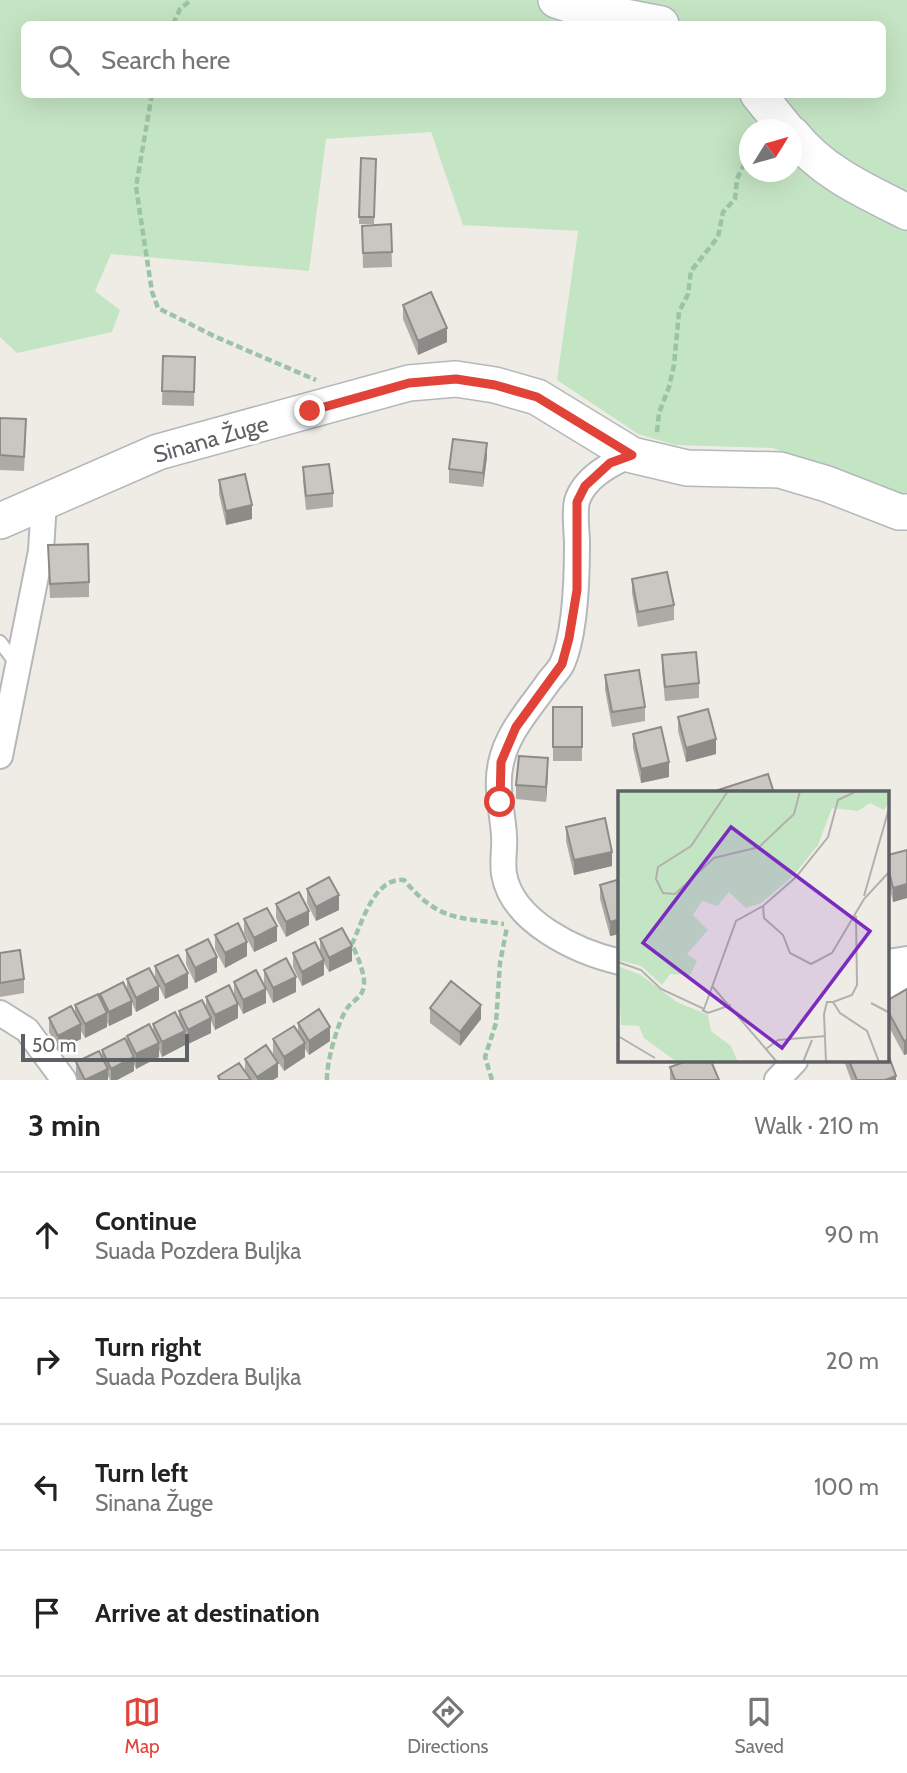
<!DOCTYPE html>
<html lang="en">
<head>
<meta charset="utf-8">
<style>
  body { margin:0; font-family:Cabin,sans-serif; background:#f2f2f2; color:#222 }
  .compass { position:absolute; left:739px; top:119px; width:63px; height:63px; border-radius:50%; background:#fff; box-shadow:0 7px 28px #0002; rotate:53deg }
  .scale { position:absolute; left:21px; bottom:18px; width:168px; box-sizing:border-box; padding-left:7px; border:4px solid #5d6165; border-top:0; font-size:19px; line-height:24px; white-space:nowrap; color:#5d6165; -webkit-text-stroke:5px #fff; paint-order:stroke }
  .stop { position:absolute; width:21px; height:21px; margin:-16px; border:5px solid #e14339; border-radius:50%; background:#fff }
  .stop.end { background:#e14339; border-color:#fff; box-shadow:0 2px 7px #0008 }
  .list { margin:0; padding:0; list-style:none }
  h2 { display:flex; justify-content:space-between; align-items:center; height:91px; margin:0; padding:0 28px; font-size:30px }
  h2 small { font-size:23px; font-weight:400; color:#767676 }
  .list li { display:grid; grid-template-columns:46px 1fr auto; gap:21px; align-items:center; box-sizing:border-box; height:126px; padding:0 28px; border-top:2px solid #e0e0e0 }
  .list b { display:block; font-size:26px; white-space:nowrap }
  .list p { margin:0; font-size:23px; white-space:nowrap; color:#767676 }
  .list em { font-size:23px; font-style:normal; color:#767676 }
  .icon { flex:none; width:38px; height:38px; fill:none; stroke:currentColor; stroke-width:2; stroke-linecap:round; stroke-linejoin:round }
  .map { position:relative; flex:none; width:907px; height:1080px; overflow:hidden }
  .search { position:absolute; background:#fff; box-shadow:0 7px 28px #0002; left:21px; right:21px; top:21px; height:77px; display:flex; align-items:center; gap:18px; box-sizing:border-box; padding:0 24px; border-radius:10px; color:#767676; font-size:26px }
  .sheet { height:595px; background:#fff }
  nav { display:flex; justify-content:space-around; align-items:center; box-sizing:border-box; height:98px; border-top:2px solid #e0e0e0; background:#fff; font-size:19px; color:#767676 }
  nav a { display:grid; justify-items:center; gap:4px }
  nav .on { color:#e14339 }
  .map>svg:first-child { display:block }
  .green { fill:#c4e5c3; fill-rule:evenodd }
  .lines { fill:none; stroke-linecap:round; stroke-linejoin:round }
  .lane-casing { stroke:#b5b8bb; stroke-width:16 }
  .street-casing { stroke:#b5b8bb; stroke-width:28 }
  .secondary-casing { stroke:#b4b8bc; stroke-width:38 }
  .path { stroke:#9bc3a6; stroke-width:4.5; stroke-dasharray:7 3.5; stroke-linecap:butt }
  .lane { stroke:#fff; stroke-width:12 }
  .street { stroke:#fff; stroke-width:24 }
  .secondary { stroke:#fff; stroke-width:35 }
  .wall { fill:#aeaba7 }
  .shaded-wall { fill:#8d8b88 }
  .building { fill:#cac7c2; stroke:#8d8b88; stroke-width:2 }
  .route { stroke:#e14339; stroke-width:9 }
  .labels { text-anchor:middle; stroke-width:7; stroke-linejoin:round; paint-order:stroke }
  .street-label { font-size:23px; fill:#5d6165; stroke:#fff }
  .inset-road { fill:none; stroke:#b1b0ae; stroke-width:2 }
  .view { fill:#7b2cbf; fill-opacity:0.15; stroke:#7b2cbf; stroke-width:3.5 }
  .inset-edge { fill:none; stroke:#5d6165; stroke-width:3.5 }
</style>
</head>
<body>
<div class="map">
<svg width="907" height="1080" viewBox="0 0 907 1080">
  <rect width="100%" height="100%" fill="#efece5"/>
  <path class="green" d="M0,0H907V494L894,493L773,448L675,445L638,434L557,380L578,231L463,225L431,132L326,139L309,271L111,254L95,291L120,310L112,332L17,353L0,337ZM24,24H883V94H24ZM750,130H792V172H750Z"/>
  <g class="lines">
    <g class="lane-casing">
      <path id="lane" d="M0,642L16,663"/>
    </g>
    <g class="street-casing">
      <path id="street" d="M0,756L41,551L44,501
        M620,962C577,952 512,922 504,874C502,861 505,849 504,836C503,813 495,787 501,763C507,732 532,706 549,681C553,676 559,670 562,664C576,633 577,577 577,544C577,531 574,514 577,501C584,478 611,463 632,455
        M888,962L907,959
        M888,989L907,975
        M0,1013L27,1030L64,1080
        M777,1080L795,1061"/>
    </g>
    <g class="secondary-casing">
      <path id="secondary" d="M556,0L584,9L661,24
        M758,94L787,130
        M792,134C822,172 865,191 907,212
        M0,521L158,452L409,383L456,379L495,385L537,397L632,455L687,468L780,470L827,484L899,512H907"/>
    </g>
    <path class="path" d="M173,24L180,9L191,0
      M152,94L136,187L152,292L158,308L216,337L316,380
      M657,432L659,413L669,387L674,365L679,312L688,294L691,271L718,237L723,212L735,199L737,179L750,152
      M327,1080C326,1064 338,1020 348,1007C354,1000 362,997 364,986C365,972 357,956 352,944C362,923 374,877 404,880C438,920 455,917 504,924
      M492,1080L485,1057L496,1023L500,963L507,927"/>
    <use href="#lane" class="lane"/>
    <use href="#street" class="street"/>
    <use href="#secondary" class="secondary"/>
  </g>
  <path class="wall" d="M361,158L376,159L374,224H359Z
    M391,224L392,267L363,268L362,226Z
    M403,305L447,342L418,355L403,319Z
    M163,356L195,357L194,406L162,405Z
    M0,418L26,433L24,471L0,470Z
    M487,457L483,487L449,483V469Z
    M303,467L333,493V507L306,510L303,481Z
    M219,480L252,519L226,525L219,494Z
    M48,560L89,582V597L50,598Z
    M632,579L674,605V620L638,627L632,593Z
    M662,655L699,683V698L665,701L662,669Z
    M605,675L645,707V721L612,727L605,690Z
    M553,707H582V761H553Z
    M678,717L716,754L686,762L678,731Z
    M633,734L669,777L641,783L633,748Z
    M548,773L546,802L516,799V785Z
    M566,827L612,866L574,875L566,841Z
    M907,850V898L893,902L888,881V855Z
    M620,879V934L610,936L600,899V885Z
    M307,889L339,910L316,921L307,903Z
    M276,904L309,925L286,937L276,918Z
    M244,919L277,941L254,952L244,933Z
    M215,935L247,956L225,968L215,949Z
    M320,939L352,961L329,972L324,963V975L302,986L293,967V953L320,951Z
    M186,950L217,972L195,983L186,964Z
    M0,953L24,979V993L0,997Z
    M155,966L188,988L165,999L159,986V1000L136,1012L132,1003V1015L109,1026L107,1022V1027L85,1038L81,1031V1039L58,1050L49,1032V1018L75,1014V1005L100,998V994L127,990V979L155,980Z
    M264,970L296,992L273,1003L266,989V1003L243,1014L238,1004V1018L215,1030L211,1021V1033L188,1044L185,1038V1045L162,1057L159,1050V1057L136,1069L134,1064V1071L117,1080H110L108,1076V1080H78L76,1076V1062L102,1057V1050L127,1043V1036L153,1031V1024L179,1019V1011L206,1008V997L234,996V982L264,984Z
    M907,989V1054L904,1055L888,1025V1000Z
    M430,1008L481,1019L460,1046L430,1023Z
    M298,1023L330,1041L309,1055L305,1049V1057L284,1071L273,1054V1039L298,1032Z
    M245,1059L278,1077L273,1080H218V1076L245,1072Z
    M844,1061H888L896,1080H851Z
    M670,1067L719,1080H670Z"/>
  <path class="shaded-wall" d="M447,328V342L418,355V341Z
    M487,443V457L483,487V473Z
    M252,505V519L226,525V511Z
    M716,739V754L686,762V748Z
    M548,758V773L546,802V787Z
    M669,762V777L641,783V769Z
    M612,852V866L574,875V860Z
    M907,884V898L893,902V888Z
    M339,895V910L316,921V907Z
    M309,911V925L286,937V922Z
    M620,919V934L610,936V922Z
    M277,926V941L254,952V938Z
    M247,942V956L225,968V953Z
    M352,946V961L329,972V958Z
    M217,957V972L195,983V968Z
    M324,960V975L302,986V972Z
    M188,973V988L165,999V985Z
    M296,977V992L273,1003V988Z
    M159,986V1000L136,1012V998Z
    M266,989V1003L243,1014V1000Z
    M132,1001V1015L109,1026V1012Z
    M238,1004V1018L215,1030V1015Z
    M481,1005V1019L460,1046V1032Z
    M107,1013V1027L85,1038V1024Z
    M211,1018V1033L188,1044V1030Z
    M81,1024V1039L58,1050V1036Z
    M330,1027V1041L309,1055V1041Z
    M185,1031V1045L162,1057V1042Z
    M907,1040V1054L904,1055V1041Z
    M159,1043V1057L136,1069V1054Z
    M305,1043V1057L284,1071V1057Z
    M134,1057V1071L117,1080H111V1069Z
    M278,1063V1077L273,1080H257V1077Z
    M108,1069V1080H87Z
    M896,1076V1080H885Z"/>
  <path class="building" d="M361,158L376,159L374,217H359Z
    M391,224L392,252L363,253L362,226Z
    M431,292L447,328L418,341L403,305Z
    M163,356L195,357L194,392L162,391Z
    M0,418L26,419L24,457L0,455Z
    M453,439L487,443L483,473L449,469Z
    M329,464L333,493L306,496L303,467Z
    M245,474L252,505L226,511L219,480Z
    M88,544L89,582L50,584L48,545Z
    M667,572L674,605L638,612L632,579Z
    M696,652L699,683L665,687L662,655Z
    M639,670L645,707L612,712L605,675Z
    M553,707H582V747H553Z
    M708,709L716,739L686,748L678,717Z
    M661,727L669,762L641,769L633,734Z
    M519,756L548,758L546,787L516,785Z
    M768,774L774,793H715V791Z
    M605,818L612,852L574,860L566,827Z
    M907,850V884L893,888L888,867V855Z
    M329,877L339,895L316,907L307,889Z
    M620,879V919L610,922L600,885Z
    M299,892L309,911L286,922L276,904Z
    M267,908L277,926L254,938L244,919Z
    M238,923L247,942L225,953L215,935Z
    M342,928L352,946L329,958L320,939Z
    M208,939L217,957L195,968L186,950Z
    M315,942L324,960L302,972L293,953Z
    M20,950L24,979L0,983V953Z
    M178,955L188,973L165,985L155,966Z
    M286,958L296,977L273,988L264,970Z
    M149,968L159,986L136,998L127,979Z
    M256,970L266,989L243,1000L234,982Z
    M451,981L481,1005L460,1032L430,1008Z
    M123,982L132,1001L109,1012L100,994Z
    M229,985L238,1004L215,1015L206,997Z
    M907,989V1040L904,1041L888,1011V1000Z
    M98,994L107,1013L85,1024L75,1005Z
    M202,1000L211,1018L188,1030L179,1011Z
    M71,1006L81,1024L58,1036L49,1018Z
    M319,1009L330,1027L309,1041L298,1023Z
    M175,1012L185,1031L162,1042L153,1024Z
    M149,1024L159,1043L136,1054L127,1036Z
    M294,1026L305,1043L284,1057L273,1039Z
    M125,1038L134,1057L111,1069L102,1050Z
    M266,1045L278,1063L257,1077L245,1059Z
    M99,1051L108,1069L85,1080L76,1062Z
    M888,1054L896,1076L885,1080H857L849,1061H888Z
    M687,1061H711L719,1080H675L670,1067Z
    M239,1063L251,1080H220L218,1076Z"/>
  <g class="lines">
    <path class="route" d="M310,411L409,383L456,379L495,385L537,397L632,455L610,463L585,486L577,502V590L569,638L562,664L516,727L501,762L500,802"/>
  </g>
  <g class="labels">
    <g class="street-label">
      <text transform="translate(211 439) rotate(-16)" y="8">Sinana Žuge</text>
    </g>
  </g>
  <g transform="translate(618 791)">
    <rect width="271" height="271" fill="#efece5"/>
    <path d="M0,0H271L272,10L266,19L252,12L240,20L214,17L200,54L175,85L143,112L128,117L111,101L99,115L84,110L75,124L90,139L69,163L79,170L72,184L52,183L44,194L23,175L0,169ZM0,175L23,184L59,211L90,224L93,240L113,255L120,271H59L26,247L21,235L3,234Z" fill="#c4e5c3"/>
    <path class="inset-road" d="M110,0L73,55L40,76L38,88L45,102L57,103L96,67L141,56L176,23L182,0M246,105L272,14M145,115L146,127L165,144L172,162L193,173L214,162L246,108L272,80M238,125L239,194L234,204L215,211L222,222L249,240L261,271M0,171L23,179L43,198L86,218L118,130L145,115L178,86L210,46L220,9L239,0M94,195L159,271M253,212L272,222M84,219L90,222L113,214M0,245L37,267M148,258L160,249L208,245M185,271L194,249M208,271L206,223L209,211H215"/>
    <path class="view" d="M113,36L252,140L164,257L25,152Z"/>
    <rect width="271" height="271" class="inset-edge"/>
  </g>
</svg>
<svg class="compass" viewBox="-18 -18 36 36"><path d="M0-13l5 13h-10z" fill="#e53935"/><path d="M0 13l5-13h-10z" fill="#767676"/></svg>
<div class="scale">50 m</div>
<div class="stop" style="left:500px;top:802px"></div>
<div class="stop end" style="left:310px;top:411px"></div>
<div class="search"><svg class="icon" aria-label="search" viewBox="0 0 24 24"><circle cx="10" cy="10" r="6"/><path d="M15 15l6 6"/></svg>Search here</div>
</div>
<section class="sheet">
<h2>3 min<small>Walk · 210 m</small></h2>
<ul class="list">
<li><svg class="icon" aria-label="ahead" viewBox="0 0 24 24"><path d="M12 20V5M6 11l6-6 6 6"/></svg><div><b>Continue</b><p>Suada Pozdera Buljka</p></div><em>90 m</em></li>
<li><svg class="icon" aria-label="right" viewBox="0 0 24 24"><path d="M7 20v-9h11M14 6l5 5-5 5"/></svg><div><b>Turn right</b><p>Suada Pozdera Buljka</p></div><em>20 m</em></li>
<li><svg class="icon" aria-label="left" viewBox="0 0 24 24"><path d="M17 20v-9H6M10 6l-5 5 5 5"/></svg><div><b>Turn left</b><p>Sinana Žuge</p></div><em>100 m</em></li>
<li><svg class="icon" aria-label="arrive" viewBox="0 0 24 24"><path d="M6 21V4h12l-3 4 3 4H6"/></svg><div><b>Arrive at destination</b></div></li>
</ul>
</section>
<nav>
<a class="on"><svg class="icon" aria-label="map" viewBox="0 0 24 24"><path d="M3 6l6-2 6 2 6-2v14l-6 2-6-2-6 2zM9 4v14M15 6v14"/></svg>Map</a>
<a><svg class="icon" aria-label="directions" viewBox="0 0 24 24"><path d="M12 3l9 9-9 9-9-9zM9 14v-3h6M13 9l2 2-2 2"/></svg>Directions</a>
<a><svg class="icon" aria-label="saved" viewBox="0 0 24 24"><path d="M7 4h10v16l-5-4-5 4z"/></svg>Saved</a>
</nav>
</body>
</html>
